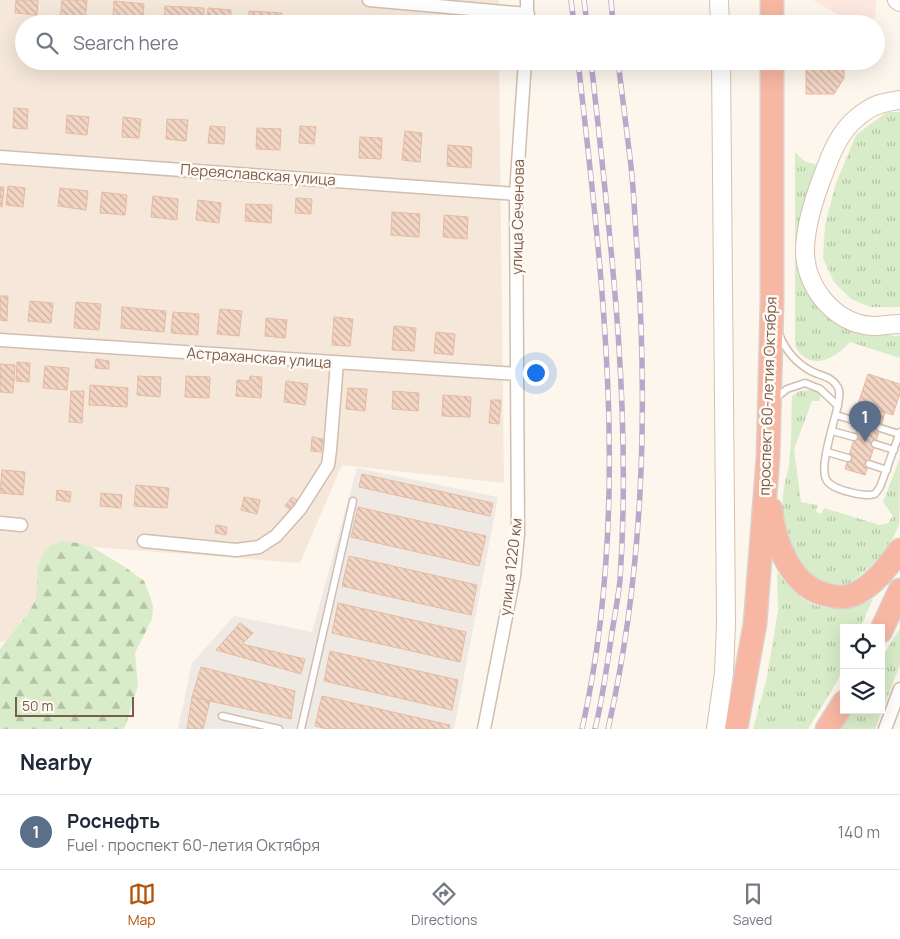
<!DOCTYPE html>
<html lang="en">
<head>
<meta charset="utf-8">
<style>
  body { margin:0; font-family:Manrope,sans-serif; background:#f6f6f7; color:#1f2937 }
  .controls { position:absolute; right:15px; bottom:15px; display:grid; overflow:hidden; border-radius:0px; box-shadow:0 5px 20px #0002 }
  .controls button { width:45px; height:45px; display:grid; place-items:center; padding:0; border:0; border-bottom:1px solid #e0e1e3; background:#fff; color:#1f2937; font:25px sans-serif }
  .scale { position:absolute; left:15px; bottom:12px; width:119px; box-sizing:border-box; padding-left:5px; border:2px solid #7a5c4d; border-top:0; font-size:14px; line-height:18px; white-space:nowrap; color:#7a5c4d; -webkit-text-stroke:4px #fffaf3; paint-order:stroke }
  .you { position:absolute; left:535px; top:372px; width:18px; height:18px; margin:-12px; border:4px solid #fff; border-radius:50%; background:#1a73e8; box-shadow:0 0 0 8px #1a73e833 }
  .badge { display:grid; place-items:center; width:32px; height:32px; border-radius:50%; background:#b45309; color:#fff; font-size:16px; font-weight:700 }
  .pin { position:absolute; translate:-50% -41px; filter:drop-shadow(0 1px 2px #0008) }
  .pin::after { content:''; position:absolute; top:26px; width:18px; height:15px; background:inherit; clip-path:polygon(0 0,100% 0,50% 100%) }
  .list { margin:0; padding:0; list-style:none }
  h2 { display:flex; justify-content:space-between; align-items:center; height:65px; margin:0; padding:0 20px; font-size:21px }
  h2 small { font-size:16px; font-weight:400; color:#747a83 }
  .list li { display:grid; grid-template-columns:32px 1fr auto; gap:15px; align-items:center; box-sizing:border-box; height:75px; padding:0 20px; border-top:1px solid #e0e1e3 }
  .list b { display:block; font-size:19px; white-space:nowrap }
  .list p { margin:0; font-size:16px; white-space:nowrap; color:#747a83 }
  .list em { font-size:16px; font-style:normal; color:#747a83 }
  .icon { flex:none; width:28px; height:28px; fill:none; stroke:currentColor; stroke-width:2; stroke-linecap:round; stroke-linejoin:round }
  .map { position:relative; flex:none; width:900px; height:729px; overflow:hidden }
  .search { position:absolute; background:#fff; box-shadow:0 5px 20px #0002; left:15px; right:15px; top:15px; height:55px; display:flex; align-items:center; gap:12px; box-sizing:border-box; padding:0 18px; border-radius:28px; color:#747a83; font-size:19px }
  .sheet { height:140px; background:#fff }
  nav { display:flex; justify-content:space-around; align-items:center; box-sizing:border-box; height:70px; border-top:1px solid #e0e1e3; background:#fff; font-size:14px; color:#747a83 }
  nav a { display:grid; justify-items:center; gap:2px }
  nav .on { color:#b45309 }
  .map>svg:first-child { display:block }
  .residential { fill:#f5e8da }
  .commercial { fill:#fde8e0 }
  .industrial { fill:#efe9e4 }
  .grass { fill:url(#grass-tufts) }
  .forest { fill:url(#forest-firs) }
  .building { fill:url(#building-back-hatch); stroke:#e6bba3 }
  .lines { fill:none; stroke-linecap:round; stroke-linejoin:round }
  .lane-casing { stroke:#d1beb0; stroke-width:9 }
  .street-casing { stroke:#d1beb0; stroke-width:15 }
  .secondary-casing { stroke:#d6c0b0; stroke-width:20 }
  .highway-casing { stroke:#dad1cd; stroke-width:25 }
  .lane { stroke:#fff; stroke-width:6 }
  .street { stroke:#fff; stroke-width:12 }
  .secondary { stroke:#fff; stroke-width:18 }
  .highway { stroke:#f7b7a3; stroke-width:22 }
  .rail-casing { stroke:#b9a8c9; stroke-width:5.5 }
  .rail { stroke:#fffaf3; stroke-width:4; stroke-dasharray:11; stroke-linecap:butt }
  .labels { text-anchor:middle; stroke-width:5; stroke-linejoin:round; paint-order:stroke }
  .street-label { font-size:15px; fill:#7a5c4d; stroke:#fffaf3 }
</style>
</head>
<body>
<div class="map">
<svg width="900" height="729" viewBox="0 0 900 729">
  <defs>
    <pattern id="grass-tufts" width="24" height="20" patternUnits="userSpaceOnUse" patternTransform="scale(1.25)"><rect width="24" height="20" fill="#d8ecc9"/><path d="M3 7l-1-3M5 7V3M7 7l1-3M15 17l-1-3M17 17v-4M19 17l1-3" fill="none" stroke="#b4c2a5"/></pattern>
    <pattern id="forest-firs" width="22" height="20" patternUnits="userSpaceOnUse" patternTransform="scale(1.25)"><rect width="22" height="20" fill="#d8ecc9"/><path d="M5 1l3.5 6h-7zM16 11l3.5 6h-7z" fill="#b4c2a5"/></pattern>
    <pattern id="building-back-hatch" width="6" height="6" patternUnits="userSpaceOnUse" patternTransform="scale(1.25)"><rect width="6" height="6" fill="#f3d5c3"/><path d="M-1 5l2 2M0 0l6 6M5-1l2 2" fill="none" stroke="#cab0a1"/></pattern>
  </defs>
  <rect width="100%" height="100%" fill="#fdf6ec"/>
  <path class="residential" d="M0,0H499V24H24V61H499L504,483L342,465L300,563L67,545L40,638L0,642Z"/>
  <path class="commercial" d="M813,0H876L875,19L844,18Z"/>
  <path class="industrial" d="M357,468L498,497L454,729H178L192,663L234,616L312,632Z"/>
  <path class="grass" d="M887,112H900V307H870L851,299L834,282L823,258L825,225L836,183L856,135Z
    M795,152L804,161L817,165L797,259L804,286L817,307L836,321L860,330L895,336L900,335V358L850,342C834,360 809,372 795,346Z
    M811,390L820,393V401H812L794,449L801,502L817,505L816,512L821,514L824,508L880,525L888,523L893,516L883,502L900,458C900,471 900,515 899,525C889,551 868,570 846,586C835,584 818,584 809,576C786,558 780,515 784,487C785,480 788,473 789,465C792,443 791,419 792,396L800,391Z
    M777,572C805,610 829,616 873,599L860,628H844V666L838,680L808,729H753L767,677L778,610Z
    M900,628V665L875,729H840L851,710H881V659Z"/>
  <path class="forest" d="M62,541L78,543L92,547L125,567L144,581L150,596L153,606L152,619L135,653L138,686L126,724L123,729H0V649L28,614L36,599L38,566L43,554L51,546Z"/>
  <path class="building" d="M16,0H38L37,15L15,13Z
    M62,0H87L85,23L60,21Z
    M114,1L144,4L143,19L113,17Z
    M165,6L204,8V24H164Z
    M208,8L231,10L230,24H207Z
    M249,11L282,13L281,24H249Z
    M310,21L341,24H310Z
    M806,61H844V78L834,94H806Z
    M14,108L28,109L27,129L13,128Z
    M67,115L89,117L87,135L66,133Z
    M123,117L141,119L139,138L122,137Z
    M167,119L188,120L186,141L166,139Z
    M210,126L225,127L224,144L208,143Z
    M300,126L316,127L314,144L299,143Z
    M257,128L281,129L280,150L256,149Z
    M405,131L422,133L420,162L402,160Z
    M360,137L382,138L381,159L359,158Z
    M448,145L472,147L471,168L447,166Z
    M8,186L25,188L23,207L6,205Z
    M0,187H4L2,207L0,206Z
    M60,188L88,191L86,210L58,206Z
    M102,192L127,195L125,215L100,213Z
    M153,196L178,199L177,220L151,217Z
    M296,198L312,199L311,214L295,213Z
    M198,200L221,203L219,223L196,220Z
    M246,204L272,205L271,223L245,221Z
    M392,212L420,214L419,237L391,235Z
    M444,215L468,217L467,239L443,237Z
    M0,296H8L7,321L0,320Z
    M30,301L53,303L51,323L28,321Z
    M76,302L101,304L99,330L74,328Z
    M122,307L166,311L164,332L121,328Z
    M220,309L242,311L239,336L217,334Z
    M173,312L199,314L198,335L171,333Z
    M334,317L353,319L350,346L332,345Z
    M266,318L287,320L285,338L265,336Z
    M394,326L416,328L414,351L392,350Z
    M436,332L455,334L453,355L434,353Z
    M96,359L109,361V369L95,368Z
    M17,362L30,363L29,382L16,381Z
    M0,364L15,365L13,393L0,392Z
    M45,366L69,368L67,390L43,388Z
    M868,374L900,384V393L893,415L858,404Z
    M138,376L161,377L160,397L137,395Z
    M186,376L210,377L209,398L185,397Z
    M250,376L262,377L261,398L236,396L237,380L249,381Z
    M286,381L308,384L305,405L284,402Z
    M90,385L128,388L127,407L89,405Z
    M348,388L367,389L365,411L346,409Z
    M71,391H84L82,423L69,422Z
    M393,391L419,393L418,411L392,409Z
    M443,395L471,397L470,417L442,416Z
    M491,400H501L499,424L489,423Z
    M864,406L885,413L865,475L845,469Z
    M312,437L323,439L321,452L311,451Z
    M2,470L25,472L23,495L0,493Z
    M362,474L493,503L490,516L359,487Z
    M136,485L169,488L167,508L134,506Z
    M57,490L71,492L70,502L56,500Z
    M101,493L122,495L121,508L100,506Z
    M244,497L260,500L257,514L241,510Z
    M292,497L297,500L290,510L285,506Z
    M358,507L486,536L479,566L351,537Z
    M216,525L227,527L226,535L215,533Z
    M349,556L477,585L471,615L342,586Z
    M338,603L466,632L460,662L332,633Z
    M240,623L253,633L242,644L305,659L301,674L216,650Z
    M330,651L458,680L452,710L324,681Z
    M201,667L295,691L291,719L192,697Z
    M322,696L450,725L449,729H327L315,726Z
    M192,697L210,701L203,729H187Z"/>
  <g class="lines">
    <g class="lane-casing">
      <path id="lane" d="M779,334C785,349 796,363 811,371C820,376 831,376 837,386C841,391 839,398 838,404C835,421 819,465 826,479C829,486 839,489 845,491C855,493 865,497 875,494L880,487L900,432
        M776,398L787,389L805,383L820,389L838,406
        M836,415L859,422
        M880,428L899,434
        M832,431L854,437
        M875,444L894,450
        M827,452L848,458
        M869,464L887,470
        M222,716L279,729
        M301,729L353,501"/>
    </g>
    <g class="street-casing">
      <path id="street" d="M369,0L528,14
        M527,24V0
        M0,157L516,194
        M0,340L518,374
        M0,523L21,525
        M144,541L236,550L259,547L276,536L300,509L328,465L330,450L337,363
        M484,729L514,576L518,534L516,194L525,61
        M885,729L900,689"/>
    </g>
    <g class="secondary-casing">
      <path id="secondary" d="M719,0L720,24
        M897,0L900,2
        M900,100C881,103 874,104 859,116C839,131 830,156 822,178C814,199 806,225 805,248C804,286 834,324 873,326C882,326 891,324 900,324
        M716,729L724,673L726,623L721,61"/>
    </g>
    <g class="highway-casing">
      <path id="highway" d="M772,0V24
        M771,509C774,542 791,588 828,595C839,598 847,598 857,593C875,584 888,566 900,550
        M881,631L900,590
        M736,729L755,624L768,458L772,301V61
        M827,729L844,702"/>
    </g>
    <use href="#lane" class="lane"/>
    <use href="#street" class="street"/>
    <use href="#secondary" class="secondary"/>
    <use href="#highway" class="highway"/>
    <g class="rail-casing">
      <path id="rail" d="M571,0L574,24
        M584,0L587,24
        M611,0L613,24
        M578,61C603,282 632,509 582,729
        M591,61C610,233 632,407 620,580C618,598 615,615 612,632C607,665 603,697 595,729
        M608,729C644,571 648,409 637,249C635,221 634,194 631,166C627,131 622,96 618,61"/>
    </g>
    <use href="#rail" class="rail"/>
  </g>
  <g class="labels">
    <g class="street-label">
      <text transform="translate(258 175) rotate(4)" y="5">Переяславская улица</text>
      <text transform="translate(518 217) rotate(-89)" y="5">улица Сеченова</text>
      <text transform="translate(259 358) rotate(4)" y="5">Астраханская улица</text>
      <text transform="translate(768 396) rotate(-88)" y="5">проспект 60-летия Октября</text>
      <text transform="translate(511 567) rotate(-83)" y="5">улица 1220 км</text>
    </g>
  </g>
</svg>
<div class="controls">
<button><svg class="icon" aria-label="locate" viewBox="0 0 24 24"><circle cx="12" cy="12" r="6"/><path d="M12 2v4M12 18v4M2 12h4M18 12h4"/></svg></button>
<button><svg class="icon" aria-label="layers" viewBox="0 0 24 24"><path d="M12 4l9 5-9 5-9-5zM3 14l9 5 9-5"/></svg></button>
</div>
<div class="scale">50 m</div>
<div class="you"></div>
<div class="pin badge" style="left:865px;top:442px;background:#5c6f8a">1</div>
<div class="search"><svg class="icon" aria-label="search" viewBox="0 0 24 24"><circle cx="10" cy="10" r="6"/><path d="M15 15l6 6"/></svg>Search here</div>
</div>
<section class="sheet">
<h2>Nearby<small></small></h2>
<ul class="list">
<li><span class="badge" style="background:#5c6f8a">1</span><div><b>Роснефть</b><p>Fuel · проспект 60-летия Октября</p></div><em>140 m</em></li>
</ul>
</section>
<nav>
<a class="on"><svg class="icon" aria-label="map" viewBox="0 0 24 24"><path d="M3 6l6-2 6 2 6-2v14l-6 2-6-2-6 2zM9 4v14M15 6v14"/></svg>Map</a>
<a><svg class="icon" aria-label="directions" viewBox="0 0 24 24"><path d="M12 3l9 9-9 9-9-9zM9 14v-3h6M13 9l2 2-2 2"/></svg>Directions</a>
<a><svg class="icon" aria-label="saved" viewBox="0 0 24 24"><path d="M7 4h10v16l-5-4-5 4z"/></svg>Saved</a>
</nav>
</body>
</html>
